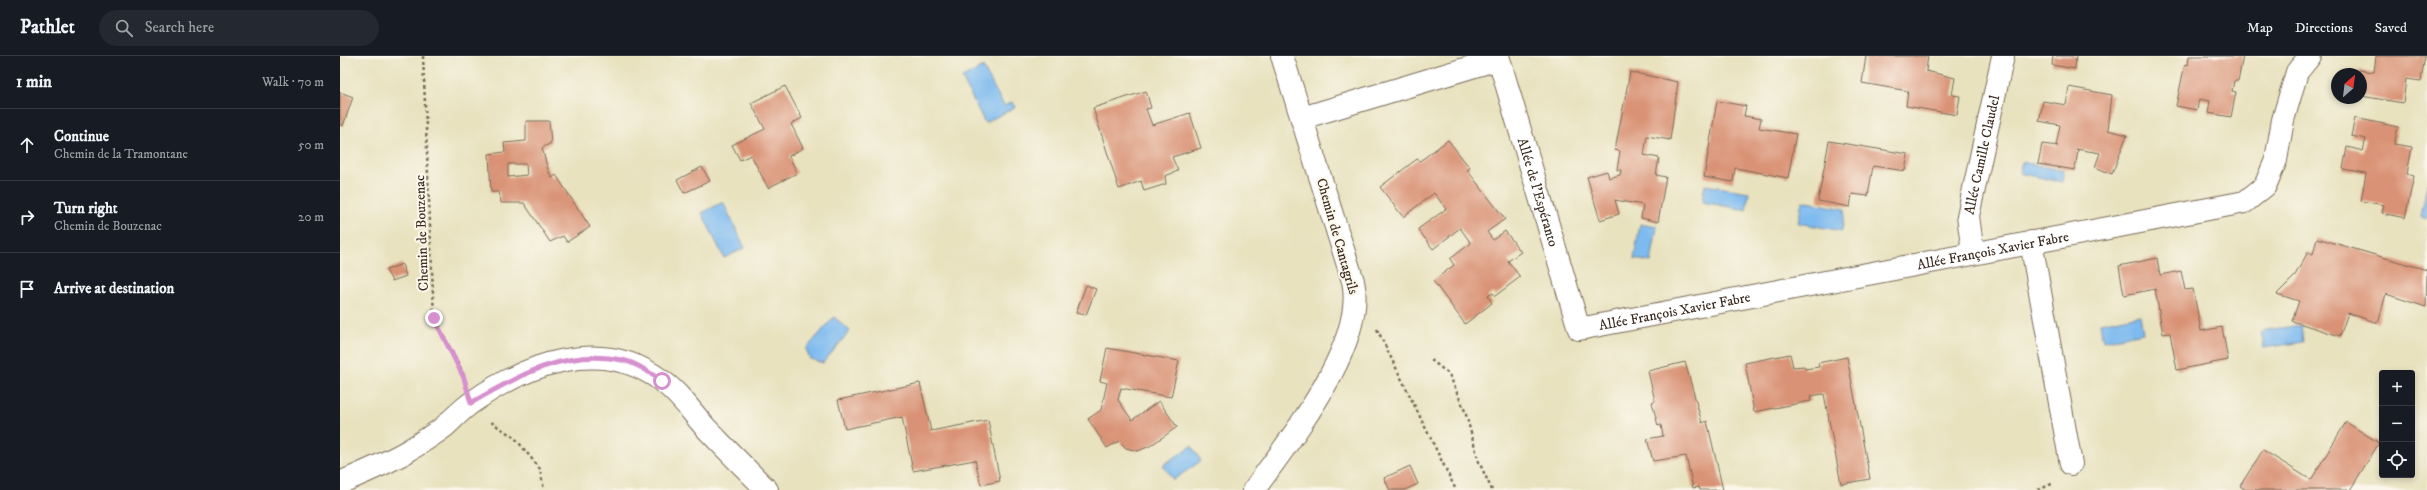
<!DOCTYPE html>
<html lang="en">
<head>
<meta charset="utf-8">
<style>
  body { margin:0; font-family:"IM FELL DW Pica",serif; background:#242831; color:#f1f3f6 }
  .controls { position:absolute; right:12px; bottom:12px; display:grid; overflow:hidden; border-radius:4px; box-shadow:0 2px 6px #0003 }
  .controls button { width:36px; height:36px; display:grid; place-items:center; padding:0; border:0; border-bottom:1px solid #363941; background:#171b24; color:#f1f3f6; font:20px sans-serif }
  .compass { position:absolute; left:1991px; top:12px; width:36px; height:36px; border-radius:50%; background:#171b24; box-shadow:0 2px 6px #0003; rotate:28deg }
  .stop { position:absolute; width:12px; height:12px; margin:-9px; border:3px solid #d690ce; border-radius:50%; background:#fff }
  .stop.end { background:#d690ce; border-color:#fff; box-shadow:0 1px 4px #0008 }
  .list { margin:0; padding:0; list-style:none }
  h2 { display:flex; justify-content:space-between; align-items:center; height:52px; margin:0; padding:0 16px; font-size:17px }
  h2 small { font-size:13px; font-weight:400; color:#9ea1a6 }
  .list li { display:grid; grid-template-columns:26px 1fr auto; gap:12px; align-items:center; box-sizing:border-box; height:72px; padding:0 16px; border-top:1px solid #363941 }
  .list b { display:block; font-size:15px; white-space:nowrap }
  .list p { margin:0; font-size:13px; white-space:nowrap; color:#9ea1a6 }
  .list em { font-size:13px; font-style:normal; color:#9ea1a6 }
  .icon { flex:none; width:22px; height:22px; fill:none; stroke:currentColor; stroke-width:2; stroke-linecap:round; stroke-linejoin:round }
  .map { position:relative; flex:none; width:2087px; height:434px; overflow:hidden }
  header { display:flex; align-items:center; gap:24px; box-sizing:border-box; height:56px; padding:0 20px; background:#171b24; border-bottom:1px solid #363941 }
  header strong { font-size:19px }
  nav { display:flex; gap:22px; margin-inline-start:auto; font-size:14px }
  .search { width:280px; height:36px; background:#242831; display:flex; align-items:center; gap:10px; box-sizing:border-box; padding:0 14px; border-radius:22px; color:#9ea1a6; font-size:15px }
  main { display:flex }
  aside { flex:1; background:#171b24 }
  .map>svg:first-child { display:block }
  .water { fill:#7dbaef; stroke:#5c7286 }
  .building { fill:#d99275; fill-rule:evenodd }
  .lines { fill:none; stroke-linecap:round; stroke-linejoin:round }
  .street-casing { stroke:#786a56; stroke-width:24 }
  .path { stroke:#786a56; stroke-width:2.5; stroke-dasharray:3 3; stroke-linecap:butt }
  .street { stroke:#fff; stroke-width:22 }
  .route { stroke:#d690ce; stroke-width:5 }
  .labels { text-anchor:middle; stroke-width:4; stroke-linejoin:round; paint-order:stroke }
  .street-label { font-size:14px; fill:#3b2a1e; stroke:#fbf7ec }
</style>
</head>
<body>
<header>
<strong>Pathlet</strong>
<div class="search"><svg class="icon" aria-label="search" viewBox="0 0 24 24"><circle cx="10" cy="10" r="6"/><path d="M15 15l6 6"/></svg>Search here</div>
<nav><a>Map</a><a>Directions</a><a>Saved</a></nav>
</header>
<main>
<aside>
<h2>1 min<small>Walk · 70 m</small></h2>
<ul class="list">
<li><svg class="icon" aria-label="ahead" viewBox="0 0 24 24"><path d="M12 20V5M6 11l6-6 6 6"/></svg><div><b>Continue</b><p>Chemin de la Tramontane</p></div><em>50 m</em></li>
<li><svg class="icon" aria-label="right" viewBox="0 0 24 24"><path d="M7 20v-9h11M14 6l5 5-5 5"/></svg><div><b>Turn right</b><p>Chemin de Bouzenac</p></div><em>20 m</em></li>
<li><svg class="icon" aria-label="arrive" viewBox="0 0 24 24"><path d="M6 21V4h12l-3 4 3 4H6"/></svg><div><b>Arrive at destination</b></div></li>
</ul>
</aside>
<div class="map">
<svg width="2087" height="434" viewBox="0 0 2087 434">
  <rect width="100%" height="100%" fill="#fbf7ec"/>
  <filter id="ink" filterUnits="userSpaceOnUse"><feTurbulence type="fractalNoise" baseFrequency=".025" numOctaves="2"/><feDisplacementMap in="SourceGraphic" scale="8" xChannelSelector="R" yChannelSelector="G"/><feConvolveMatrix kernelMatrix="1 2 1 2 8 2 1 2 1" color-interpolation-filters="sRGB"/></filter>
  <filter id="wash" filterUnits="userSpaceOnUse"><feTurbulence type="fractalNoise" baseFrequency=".012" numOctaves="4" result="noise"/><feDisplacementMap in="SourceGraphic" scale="16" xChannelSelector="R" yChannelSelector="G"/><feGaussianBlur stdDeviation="0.9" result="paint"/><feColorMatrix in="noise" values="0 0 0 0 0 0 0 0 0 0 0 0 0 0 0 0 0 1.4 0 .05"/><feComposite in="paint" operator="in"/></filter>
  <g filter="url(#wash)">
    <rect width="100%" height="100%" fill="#e8e2bf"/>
    <path class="water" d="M643,11L664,50L672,46L675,51L645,67L622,22Z
      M1682,106L1724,115L1722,126L1679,117Z
      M2087,127V163L2081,161Z
      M1365,129L1409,136L1406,154L1362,146Z
      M1462,145L1505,153L1502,175L1458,167Z
      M383,146L405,192L384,202L362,157Z
      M1300,168L1317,171L1311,206L1294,203Z
      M1800,259L1803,277L1763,285L1760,267Z
      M494,261L510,275L483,307L470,303L466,293Z
      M1961,269L1963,286L1924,292L1921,275Z
      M852,390L861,405L833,424L823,409Z"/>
    <g id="blocks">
      <path class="building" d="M1526,0H1588L1586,15L1615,22L1612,39L1620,40L1617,59L1566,50L1568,35L1522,27Z
        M1713,0H1736L1735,13L1712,9Z
        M1849,0H1903L1898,25H1894L1892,35L1896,36L1891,61L1868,57L1870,45L1859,43L1857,54L1836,50L1845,8L1848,9Z
        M2036,0H2085L2081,25L2066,23L2063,47L2021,40V18H2018L2019,14L2034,16Z
        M1290,16L1338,26L1330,84L1307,80L1304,99L1319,102L1316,119L1326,121L1318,166L1301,162L1303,149L1275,144L1279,158L1260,164L1247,121L1267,115L1269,122L1280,119L1281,114H1277L1280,95L1275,94Z
        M445,30L462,62L451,68L463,92L449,100L457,117L428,132L411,99L400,104L392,89L425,73L411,47Z
        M1729,31L1772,39L1768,74L1787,79L1772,118L1755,111L1760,97L1736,93L1738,94L1735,114L1698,108L1702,88L1718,90L1716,89L1720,69L1699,65L1703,45L1726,49Z
        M806,35L811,52L806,53L812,69L850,57L861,92L832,101L838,115L825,120L826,128L804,135L801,125L779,133L753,52Z
        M0,36L13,41L3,70L0,69Z
        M1377,45L1406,50L1404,60L1421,63L1419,72L1456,78L1448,122L1395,112L1393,126L1364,121Z
        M2015,62L2058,71L2054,88L2072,91L2067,118L2074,120L2065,162L2042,157L2044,149L2021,145L2026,117L2003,113L2007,91L2023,95L2026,83L2011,80Z
        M186,65H209L211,87L202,92L208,114L212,122L216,119L250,171L227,186L223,180L210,186L184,147H161L159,136H151L149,98L165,96L164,87L186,85ZM168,108H186L187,119L168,121Z
        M1108,84L1130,112L1127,114L1165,163L1147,176L1153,184L1165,175L1181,196L1168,205L1180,221L1155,240L1153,237L1148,240L1152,247L1125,268L1093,225L1114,209L1110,203L1131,187L1120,172L1093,193L1078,173L1106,153L1094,137L1063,161L1040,131L1077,103L1080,105Z
        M1489,85L1568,98L1565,115L1533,110L1528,140L1512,138L1510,151L1478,145Z
        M362,111L370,125L344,137L337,124Z
        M1977,182L2087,214L2086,251L2046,238L2038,267L2008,257L2000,280L1952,265L1959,245L1937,238L1954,221L1968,196L1973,198Z
        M1817,202L1820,219L1841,215L1845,234L1853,233L1861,275L1882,271L1888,304L1837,314L1830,277L1823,278L1815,233L1784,239L1779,210Z
        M62,208L66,220L52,225L46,214Z
        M746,229L756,233L746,259L736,257Z
        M767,292L839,305L831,341L781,332L778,344L792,364L819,345L837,371L810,390L798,395L786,392L779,385L767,392L748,363L761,354L767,327L760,325Z
        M1450,298L1453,311L1464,310L1465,313L1479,311L1478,307L1507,301L1530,423L1501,428L1484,338L1470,340L1471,345L1414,356L1405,307Z
        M1345,306L1362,367L1367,365L1383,434H1360L1359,431L1353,432L1346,400L1313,405L1307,383L1323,380L1321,369L1318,370L1312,346L1315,345L1308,315Z
        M580,327L591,375L648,364L660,425L641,429L635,404L573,415L562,361L505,373L498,344Z
        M2006,366L2039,387L2010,434H1906L1900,430L1923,394L1971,424Z
        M1070,410L1078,428L1065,434H1050L1044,422Z"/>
    </g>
  </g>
  <g filter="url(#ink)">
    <use href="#blocks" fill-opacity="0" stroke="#786a56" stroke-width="1"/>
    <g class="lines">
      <g class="street-casing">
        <g id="street">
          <path id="s1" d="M1158,0L1239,273L1905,146L1925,130L1936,104L1943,64L1957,16L1970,0"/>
          <path d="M962,62L1158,3"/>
          <path d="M1691,186L1731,408"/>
          <path id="s2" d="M1633,197L1628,160L1663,0"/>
          <path d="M0,427C22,417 45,408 66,396C79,388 92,380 104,371C113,363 121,354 131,347C187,307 262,280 322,325C339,337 351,355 365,371C385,392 406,413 427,434"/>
          <path d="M914,434C949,384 1027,289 1013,225L942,0"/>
        </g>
      </g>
      <path class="path" d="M83,0L94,262L124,320
        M1037,273L1116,434
        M1091,304L1109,318L1125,355L1139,406L1152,434
        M151,366L175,382L200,413L204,434
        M1698,434L1714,427"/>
      <use href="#street" class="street"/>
    </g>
  </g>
  <g class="lines" filter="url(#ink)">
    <path class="route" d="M94,262L124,322L131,347C177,320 227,292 282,304C297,307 310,317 322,325"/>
  </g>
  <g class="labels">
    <g class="street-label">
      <text dy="5" stroke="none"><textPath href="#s2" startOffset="100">Allée Camille Claudel</textPath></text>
      <text dy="5" stroke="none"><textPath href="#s1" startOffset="142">Allée de l'Espéranto</textPath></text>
      <text transform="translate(81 177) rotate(-92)" y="5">Chemin de Bouzenac</text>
      <text transform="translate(998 180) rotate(74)" y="5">Chemin de Cantagrils</text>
      <text dy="5" stroke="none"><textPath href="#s1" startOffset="706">Allée François Xavier Fabre</textPath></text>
      <text dy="5" stroke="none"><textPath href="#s1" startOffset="382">Allée François Xavier Fabre</textPath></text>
    </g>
  </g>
</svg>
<div class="controls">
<button>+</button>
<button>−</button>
<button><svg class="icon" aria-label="locate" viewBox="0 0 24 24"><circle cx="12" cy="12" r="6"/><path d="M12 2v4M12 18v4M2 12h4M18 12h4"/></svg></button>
</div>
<svg class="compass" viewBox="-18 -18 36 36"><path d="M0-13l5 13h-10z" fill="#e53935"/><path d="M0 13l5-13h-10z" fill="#9ea1a6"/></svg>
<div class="stop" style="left:322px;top:325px"></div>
<div class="stop end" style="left:94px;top:262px"></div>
</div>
</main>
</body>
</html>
